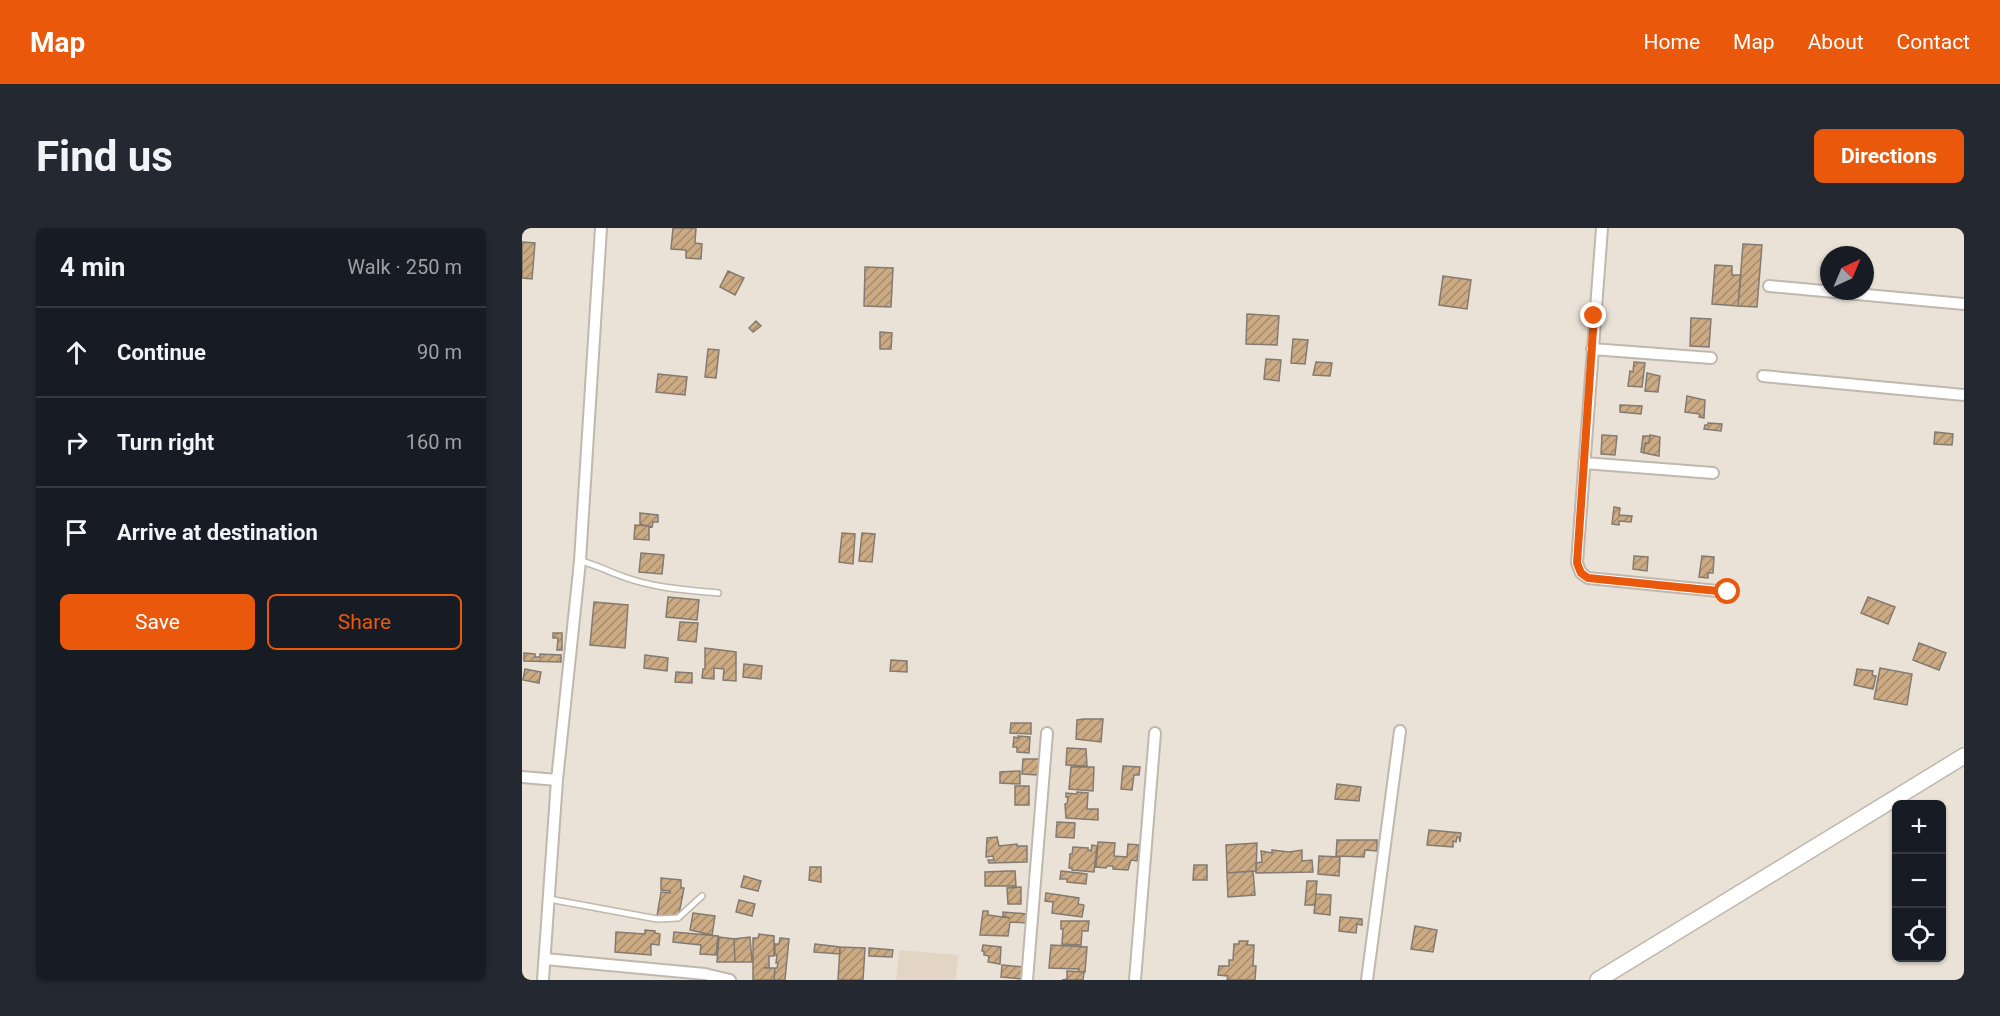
<!DOCTYPE html>
<html lang="en">
<head>
<meta charset="utf-8">
<style>
  body { margin:0; font-family:Roboto,sans-serif; background:#242831; color:#f1f3f6 }
  .controls { position:absolute; right:18px; bottom:18px; display:grid; overflow:hidden; border-radius:9px; box-shadow:0 2px 4px #0004 }
  .controls button { width:54px; height:54px; display:grid; place-items:center; padding:0; border:0; border-bottom:2px solid #363941; background:#171b24; color:#f1f3f6; font:30px sans-serif }
  .compass { position:absolute; left:1298px; top:18px; width:54px; height:54px; border-radius:50%; background:#171b24; box-shadow:0 2px 4px #0004; rotate:44deg }
  .stop { position:absolute; width:18px; height:18px; margin:-14px; border:4px solid #ea580c; border-radius:50%; background:#fff }
  .stop.end { background:#ea580c; border-color:#fff; box-shadow:0 2px 6px #0008 }
  .list { margin:0; padding:0; list-style:none }
  h2 { display:flex; justify-content:space-between; align-items:center; height:78px; margin:0; padding:0 24px; font-size:26px }
  h2 small { font-size:20px; font-weight:400; color:#9ea1a6 }
  .list li { display:grid; grid-template-columns:39px 1fr auto; gap:18px; align-items:center; box-sizing:border-box; height:90px; padding:0 24px; border-top:2px solid #363941 }
  .list b { display:block; font-size:22px; white-space:nowrap }
  .list em { font-size:20px; font-style:normal; color:#9ea1a6 }
  .actions { display:flex; gap:12px; padding:18px 24px }
  .actions a { flex:1; padding:14px 0; border:2px solid #ea580c; border-radius:9px; text-align:center; font-size:21px; color:#ea580c }
  .actions .main { background:#ea580c; color:#fff }
  .icon { flex:none; width:33px; height:33px; fill:none; stroke:currentColor; stroke-width:2; stroke-linecap:round; stroke-linejoin:round }
  .map { position:relative; flex:none; width:1442px; height:752px; overflow:hidden; border-radius:9px }
  header { display:flex; align-items:center; gap:36px; box-sizing:border-box; height:84px; padding:0 30px; background:#ea580c; color:#fff }
  header strong { font-size:28px }
  nav { display:flex; gap:33px; margin-inline-start:auto; font-size:21px }
  .intro { display:flex; align-items:center; justify-content:space-between; box-sizing:border-box; height:144px; padding:0 36px }
  h1 { margin:0; font-size:42px }
  .button { padding:15px 27px; border-radius:9px; background:#ea580c; color:#fff; font-size:21px; font-weight:700 }
  main { display:flex; gap:36px; padding:0 36px }
  aside { flex:1; background:#171b24; border-radius:9px; box-shadow:0 2px 4px #0004 }
  .map>svg:first-child { display:block }
  .built { fill:#e3d5c4 }
  .building { fill:url(#building-hatch); stroke:#837a71; stroke-width:1.5 }
  .lines { fill:none; stroke-linecap:round; stroke-linejoin:round }
  .service-casing { stroke:#c0b7ad; stroke-width:8 }
  .minor-casing { stroke:#c0b7ad; stroke-width:14 }
  .secondary-casing { stroke:#c0b7ad; stroke-width:18 }
  .service { stroke:#fff; stroke-width:5 }
  .minor { stroke:#fff; stroke-width:10 }
  .secondary { stroke:#fff; stroke-width:15 }
  .route { stroke:#ea580c; stroke-width:8 }
</style>
</head>
<body>
<header>
<strong>Map</strong>
<nav><a>Home</a><a>Map</a><a>About</a><a>Contact</a></nav>
</header>
<div class="intro"><h1>Find us</h1><a class="button">Directions</a></div>
<main>
<aside>
<h2>4 min<small>Walk · 250 m</small></h2>
<ul class="list">
<li><svg class="icon" aria-label="ahead" viewBox="0 0 24 24"><path d="M12 20V5M6 11l6-6 6 6"/></svg><div><b>Continue</b></div><em>90 m</em></li>
<li><svg class="icon" aria-label="right" viewBox="0 0 24 24"><path d="M7 20v-9h11M14 6l5 5-5 5"/></svg><div><b>Turn right</b></div><em>160 m</em></li>
<li><svg class="icon" aria-label="arrive" viewBox="0 0 24 24"><path d="M6 21V4h12l-3 4 3 4H6"/></svg><div><b>Arrive at destination</b></div></li>
</ul>
<div class="actions"><a class="main">Save</a><a>Share</a></div>
</aside>
<div class="map">
<svg width="1442" height="752" viewBox="0 0 1442 752">
  <defs>
    <pattern id="building-hatch" width="6" height="6" patternUnits="userSpaceOnUse" patternTransform="scale(1.5)"><rect width="6" height="6" fill="#ccab84"/><path d="M-1 1l2-2M0 6l6-6M5 7l2-2" fill="none" stroke="#a68c6c"/></pattern>
  </defs>
  <rect width="100%" height="100%" fill="#ebe2d7"/>
  <path class="built" d="M377,722L436,727L434,752H374Z"/>
  <path class="building" d="M151,0H174L173,15L180,16L179,31L164,30V22L149,21Z
    M0,14L13,15L10,51L0,50Z
    M1221,16L1240,17L1235,79L1216,78Z
    M1193,37L1210,38V47H1219L1216,78L1190,76Z
    M343,39L371,40L369,79L342,78Z
    M206,43L222,50L213,67L198,59Z
    M921,48L949,52L945,81L917,77Z
    M725,86L757,88L755,117L724,116Z
    M1169,90L1189,91L1187,119L1168,118Z
    M234,93L239,98L231,104L227,100Z
    M358,104L370,105L369,121H358Z
    M771,111L786,112L783,136L769,135Z
    M186,121L197,122L194,150L183,149Z
    M744,131L759,132L757,153L742,151Z
    M794,134L810,135L808,148L791,147Z
    M1112,134L1123,135L1120,159L1106,158L1108,143L1111,144Z
    M1125,145L1138,148L1136,164L1123,163Z
    M136,146L165,149L163,167L134,164Z
    M1165,168L1183,172L1182,190L1177,189L1178,186L1163,184Z
    M1098,177L1120,178L1119,186L1098,184Z
    M1186,195L1200,196L1199,203L1182,201L1183,197H1186Z
    M1413,204L1431,206L1430,217L1412,216Z
    M1080,207L1095,208L1093,227L1079,226Z
    M1128,207L1138,209L1137,228L1122,225L1123,215H1127Z
    M1121,208H1128L1127,215H1123L1122,225L1119,224Z
    M1092,279L1098,280L1097,287L1110,288L1109,294L1097,293V297L1090,296Z
    M118,285L136,287V294H131L130,299L118,296Z
    M113,297L127,298V312L112,311Z
    M320,305L333,306L331,336L317,334Z
    M340,305L353,306L350,334L337,333Z
    M119,325L142,327L140,346L117,344Z
    M1112,328L1126,329L1125,343L1111,341Z
    M1180,328L1192,329L1191,345H1186V350L1177,349Z
    M146,369L177,372L175,392L144,389Z
    M1346,369L1373,379L1366,396L1339,385Z
    M72,374L106,377L103,420L68,417Z
    M158,394L176,395L174,414L156,412Z
    M31,405H40V422H35L36,410H31Z
    M1397,415L1424,425L1417,442L1391,432Z
    M183,420L214,424V453L201,452L202,441L192,440V451L180,450L181,441H183Z
    M2,425L13,426V429H18V426L39,427V434L2,433Z
    M123,427L146,430L145,443L122,440Z
    M369,432L385,433V444L368,443Z
    M222,436L240,438L239,451L221,449Z
    M1358,440L1390,446L1385,477L1352,471Z
    M3,441L19,444L17,455L1,452Z
    M1335,441L1351,443L1350,447L1354,448L1351,461L1332,457Z
    M154,444L170,445V455L153,454Z
    M562,491H581L579,514L554,511L555,492Z
    M489,495H509V506L488,505Z
    M496,508L508,509L507,525L495,524V519H491L492,509L496,510Z
    M545,520L564,521L565,538L544,537Z
    M501,531H517L515,547L500,546Z
    M601,538L618,539L617,547H612L610,562L599,561Z
    M549,539H572L571,563L547,561Z
    M498,543V556L478,555V544Z
    M815,556L839,559L837,573L813,571Z
    M493,558H507V577H493Z
    M555,564L566,565L565,581H576V592L544,590L543,576H545L546,569H544V565L555,566Z
    M535,594L553,595L552,610L534,609Z
    M907,602L939,605L938,614L937,609H935L934,614L931,613V619L905,617Z
    M475,609L477,618L495,616V618H505V634L467,635L466,632H472L471,628L464,629L465,610Z
    M815,612H855V623L843,622L842,629L814,628Z
    M576,614L593,615L592,628L605,629L606,616L617,617L615,633L609,632L606,642L591,641V638H585L584,640L574,639Z
    M735,615L734,643L705,645L704,617Z
    M570,617L575,618L572,644L550,642V640H547L548,626H550L551,619L566,620V622L569,623Z
    M750,622L767,624L780,622V633L790,632L791,644L734,645V635L740,634L739,623L750,625Z
    M797,628L818,629L817,648L796,646Z
    M672,637H685V652H671Z
    M288,639H299V654L287,652Z
    M486,643H493L494,658H463V644Z
    M539,643L565,646L564,656L545,654V651H538Z
    M731,643L733,667L706,669L705,645Z
    M222,648L239,653L236,663L219,659Z
    M139,650L159,652V660H162L156,691L135,688L139,664L148,665V663L139,662Z
    M785,653H795L793,677H783Z
    M499,659V676H486L485,660Z
    M524,665L557,670L556,676L562,677L560,689L530,685L531,674L523,673Z
    M794,666L809,667L808,687L792,685Z
    M217,672L233,676L230,688L214,684Z
    M461,683H466V687L488,690L481,688V684L505,686V695L488,694L486,708L458,707Z
    M171,685L193,688L190,707L168,702Z
    M818,689L840,691V697L835,696L834,705L817,703Z
    M539,693H567L566,703H560L559,717L540,716L541,701H539Z
    M893,698L915,702L911,724L889,721Z
    M123,702L133,703V705L138,706L137,717L129,716V727L93,724L94,704L123,706Z
    M152,704L196,708L194,727L178,726L179,717L151,714Z
    M237,706L252,708V728H247V739L242,740H253L252,752H231V710H236Z
    M197,709L212,711L213,734H195Z
    M228,709L230,734H213L212,711Z
    M258,710L267,711L263,752H252L253,740H255L256,735H254L255,727H253V716H257Z
    M717,713H726L725,717H732L731,738H734L733,752H705L706,748L696,747L697,738H707V732H711L712,716H717Z
    M293,716L318,719V726L292,724Z
    M461,717L479,719L478,736L466,734L467,728L462,727V723H460Z
    M529,717L565,719L563,744H556L557,741L527,740Z
    M318,719L343,720L341,752H316Z
    M347,720L371,722L370,729L347,728Z
    M480,737L501,739L500,751L479,749Z
    M545,743L562,744L561,752H540L545,751Z"/>
  <g class="lines">
    <g class="service-casing">
      <path id="service" d="M58,333C73,336 87,344 102,349C132,360 165,362 196,365
        M27,671L135,691L156,690L180,668"/>
    </g>
    <g class="minor-casing">
      <path id="minor" d="M1080,0L1055,335L1059,345L1066,350L1206,364
        M1247,58L1442,76
        M1070,121L1189,130
        M1241,148L1442,167
        M1062,235L1191,245
        M0,549L35,552
        M23,731L183,746L208,752
        M21,752L35,552L58,333L79,0
        M505,752L525,505
        M613,752L633,505
        M845,752L878,503"/>
    </g>
    <g class="secondary-casing">
      <path id="secondary" d="M1076,752L1442,528"/>
    </g>
    <use href="#service" class="service"/>
    <use href="#minor" class="minor"/>
    <use href="#secondary" class="secondary"/>
  </g>
  <g class="lines">
    <path class="route" d="M1072,88L1055,335L1059,345L1066,350L1206,364"/>
  </g>
</svg>
<div class="controls">
<button>+</button>
<button>−</button>
<button><svg class="icon" aria-label="locate" viewBox="0 0 24 24"><circle cx="12" cy="12" r="6"/><path d="M12 2v4M12 18v4M2 12h4M18 12h4"/></svg></button>
</div>
<svg class="compass" viewBox="-18 -18 36 36"><path d="M0-13l5 13h-10z" fill="#e53935"/><path d="M0 13l5-13h-10z" fill="#9ea1a6"/></svg>
<div class="stop" style="left:1206px;top:364px"></div>
<div class="stop end" style="left:1072px;top:88px"></div>
</div>
</main>
</body>
</html>
